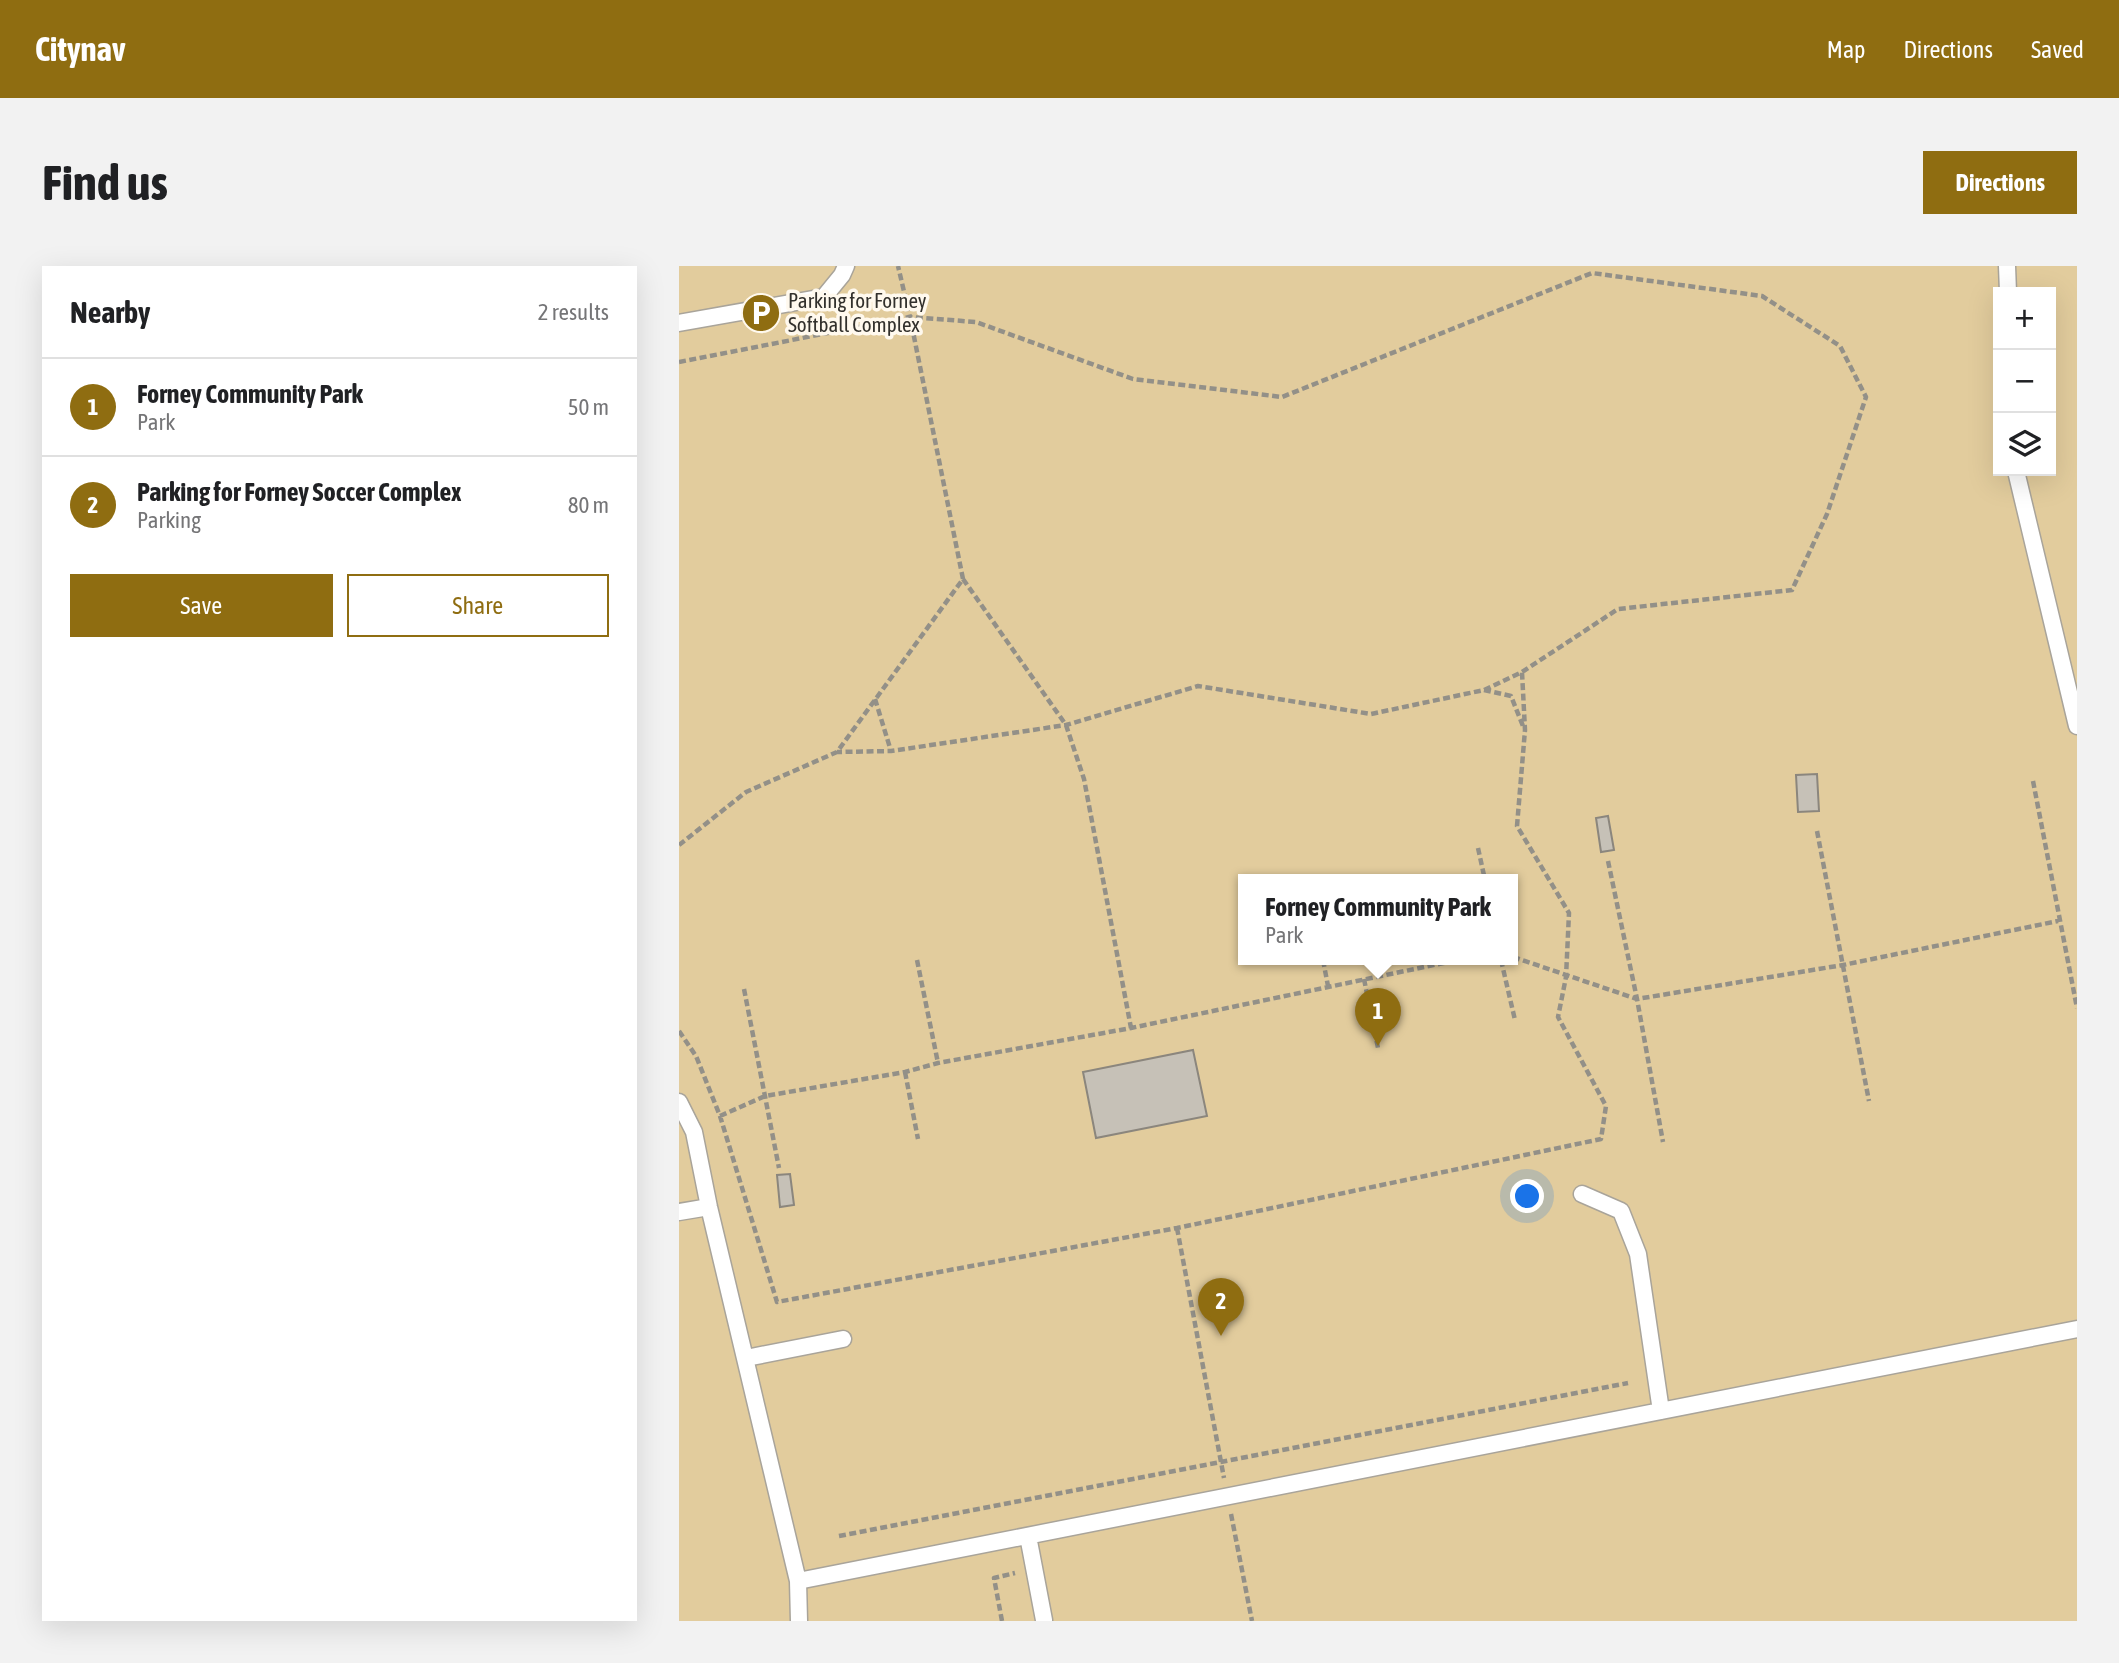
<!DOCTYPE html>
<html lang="en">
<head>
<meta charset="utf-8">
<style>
  body { margin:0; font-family:"Asap Condensed",sans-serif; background:#f2f2f2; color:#202124 }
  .controls { position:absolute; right:21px; top:21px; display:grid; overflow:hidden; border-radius:0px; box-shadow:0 7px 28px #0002 }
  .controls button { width:63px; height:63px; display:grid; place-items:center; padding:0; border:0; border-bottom:2px solid #e0e0e0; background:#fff; color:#202124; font:35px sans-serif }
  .you { position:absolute; left:849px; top:931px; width:24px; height:24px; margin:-18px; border:5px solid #fff; border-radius:50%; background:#1a73e8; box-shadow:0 0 0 10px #1a73e833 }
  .badge { display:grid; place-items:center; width:46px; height:46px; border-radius:50%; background:#8f6d11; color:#fff; font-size:23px; font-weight:700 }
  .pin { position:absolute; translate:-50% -58px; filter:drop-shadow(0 2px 4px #0008) }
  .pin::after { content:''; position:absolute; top:37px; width:24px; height:21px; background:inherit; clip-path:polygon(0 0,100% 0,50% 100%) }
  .popup { position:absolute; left:559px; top:608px; width:280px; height:91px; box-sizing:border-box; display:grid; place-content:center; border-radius:0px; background:#fff; filter:drop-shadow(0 2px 5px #0005); font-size:23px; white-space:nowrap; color:#757577 }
  .popup b { font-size:26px; color:#202124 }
  .popup::after { content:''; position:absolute; left:50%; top:100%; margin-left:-14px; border:14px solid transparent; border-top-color:#fff }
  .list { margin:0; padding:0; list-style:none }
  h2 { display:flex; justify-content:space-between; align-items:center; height:91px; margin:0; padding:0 28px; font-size:30px }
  h2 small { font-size:23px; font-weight:400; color:#757577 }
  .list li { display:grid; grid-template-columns:46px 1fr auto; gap:21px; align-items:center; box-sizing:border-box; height:98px; padding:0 28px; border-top:2px solid #e0e0e0 }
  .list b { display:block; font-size:26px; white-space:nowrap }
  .list p { margin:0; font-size:23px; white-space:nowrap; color:#757577 }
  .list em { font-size:23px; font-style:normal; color:#757577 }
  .actions { display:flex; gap:14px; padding:21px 28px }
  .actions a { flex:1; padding:16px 0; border:2px solid #8f6d11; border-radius:0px; text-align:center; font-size:24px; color:#8f6d11 }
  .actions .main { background:#8f6d11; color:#fff }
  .icon { flex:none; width:38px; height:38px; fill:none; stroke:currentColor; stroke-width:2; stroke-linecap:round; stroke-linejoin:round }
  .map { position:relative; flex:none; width:1398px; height:1355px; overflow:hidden; border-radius:0px }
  header { display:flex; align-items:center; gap:42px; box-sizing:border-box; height:98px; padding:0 35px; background:#8f6d11; color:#fff }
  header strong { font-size:33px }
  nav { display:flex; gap:38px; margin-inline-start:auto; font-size:24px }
  .intro { display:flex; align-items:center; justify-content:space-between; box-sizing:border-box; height:168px; padding:0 42px }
  h1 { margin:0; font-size:49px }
  .button { padding:18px 32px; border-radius:0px; background:#8f6d11; color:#fff; font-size:24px; font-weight:700 }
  main { display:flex; gap:42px; padding:0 42px }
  aside { flex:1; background:#fff; border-radius:0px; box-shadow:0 7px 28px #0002 }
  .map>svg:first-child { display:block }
  .green { fill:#e2cc9d; fill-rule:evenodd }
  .building { fill:#c6c1b7; stroke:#8b867d; stroke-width:2 }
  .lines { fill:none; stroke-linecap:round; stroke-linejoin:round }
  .lane-casing { stroke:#a9a49a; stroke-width:19 }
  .path { stroke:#939088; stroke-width:4.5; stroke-dasharray:7 3.5; stroke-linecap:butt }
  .lane { stroke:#fff; stroke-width:16 }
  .labels { text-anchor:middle; stroke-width:7; stroke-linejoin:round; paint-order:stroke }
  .poi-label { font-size:21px; fill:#32302c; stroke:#fff9ee; text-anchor:start }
</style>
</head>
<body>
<header>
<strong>Citynav</strong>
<nav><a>Map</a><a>Directions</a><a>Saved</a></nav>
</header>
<div class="intro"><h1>Find us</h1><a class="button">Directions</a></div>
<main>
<aside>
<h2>Nearby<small>2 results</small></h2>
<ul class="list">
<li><span class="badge">1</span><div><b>Forney Community Park</b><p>Park</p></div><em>50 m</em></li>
<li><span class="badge">2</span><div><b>Parking for Forney Soccer Complex</b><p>Parking</p></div><em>80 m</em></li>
</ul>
<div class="actions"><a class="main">Save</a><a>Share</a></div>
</aside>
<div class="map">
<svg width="1398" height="1355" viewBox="0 0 1398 1355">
  <rect width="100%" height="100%" fill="#f1ece1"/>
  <path class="green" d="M0,0H1398V1355H0ZM1319,26H1372V205H1319ZM564,614H834V694H564Z"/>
  <path class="building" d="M1138,508L1140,545L1119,546L1117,509Z
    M929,550L935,584L922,586L917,552Z
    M514,784L528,850L417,872L404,806Z
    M111,908L115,939L101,941L98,909Z"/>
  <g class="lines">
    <g class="lane-casing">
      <path id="lane" d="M1328,0L1329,26
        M0,57L145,31L163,9L167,0
        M1337,205L1398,460
        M0,836L15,866L30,941L119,1315L120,1355
        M903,928L942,945L959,988L982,1145
        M0,946L30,941
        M67,1092L164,1073
        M349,1270L365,1354
        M119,1315L1398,1063"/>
    </g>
    <path class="path" d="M0,96L231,51L219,0
      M284,313L387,459L405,513L452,762
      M805,424L832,430L844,460
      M196,433L212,485
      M1354,515L1398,742
      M1138,565L1190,835
      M0,579L67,526L158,486L284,313L231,51L297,56L454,113L603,131L913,7L1083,30L1161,80L1187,131L1148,248L1113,324L939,343L843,406L805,424L692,448L519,420L387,459L212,485L158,486
      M799,582L806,614
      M929,595L958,733L984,876
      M834,691L958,733L1164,699L1379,655
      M238,694L259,797
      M644,694L649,720
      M822,694L836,754
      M685,713L699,782
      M65,723L100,902
      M0,765L17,790L41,850L98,1036L498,962L922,873L927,840L879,751L887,711L890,647L838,560L846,464L843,406
      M226,806L239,873
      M41,850L86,830L226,806L259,797L452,762L779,694
      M498,962L545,1212
      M552,1248L573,1355
      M160,1270L949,1117
      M323,1355L315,1312L336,1307"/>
    <use href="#lane" class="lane"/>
  </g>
  <defs>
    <g id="parking-disc" transform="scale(2.0125)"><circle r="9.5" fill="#8f6d11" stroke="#fff9ee"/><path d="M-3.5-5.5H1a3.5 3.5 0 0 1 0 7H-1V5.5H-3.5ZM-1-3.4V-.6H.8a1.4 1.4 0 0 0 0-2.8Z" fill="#fff"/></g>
  </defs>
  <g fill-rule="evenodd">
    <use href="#parking-disc" x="82" y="47"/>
  </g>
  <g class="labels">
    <g class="poi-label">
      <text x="109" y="42">Parking for Forney<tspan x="109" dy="24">Softball Complex</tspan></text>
    </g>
  </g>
</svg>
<div class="controls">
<button>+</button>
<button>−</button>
<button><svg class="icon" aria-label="layers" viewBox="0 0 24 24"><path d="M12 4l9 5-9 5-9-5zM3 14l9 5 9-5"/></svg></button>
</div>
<div class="you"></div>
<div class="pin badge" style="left:699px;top:780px">1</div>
<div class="popup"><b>Forney Community Park</b>Park</div>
<div class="pin badge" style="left:542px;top:1070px">2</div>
</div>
</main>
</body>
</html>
